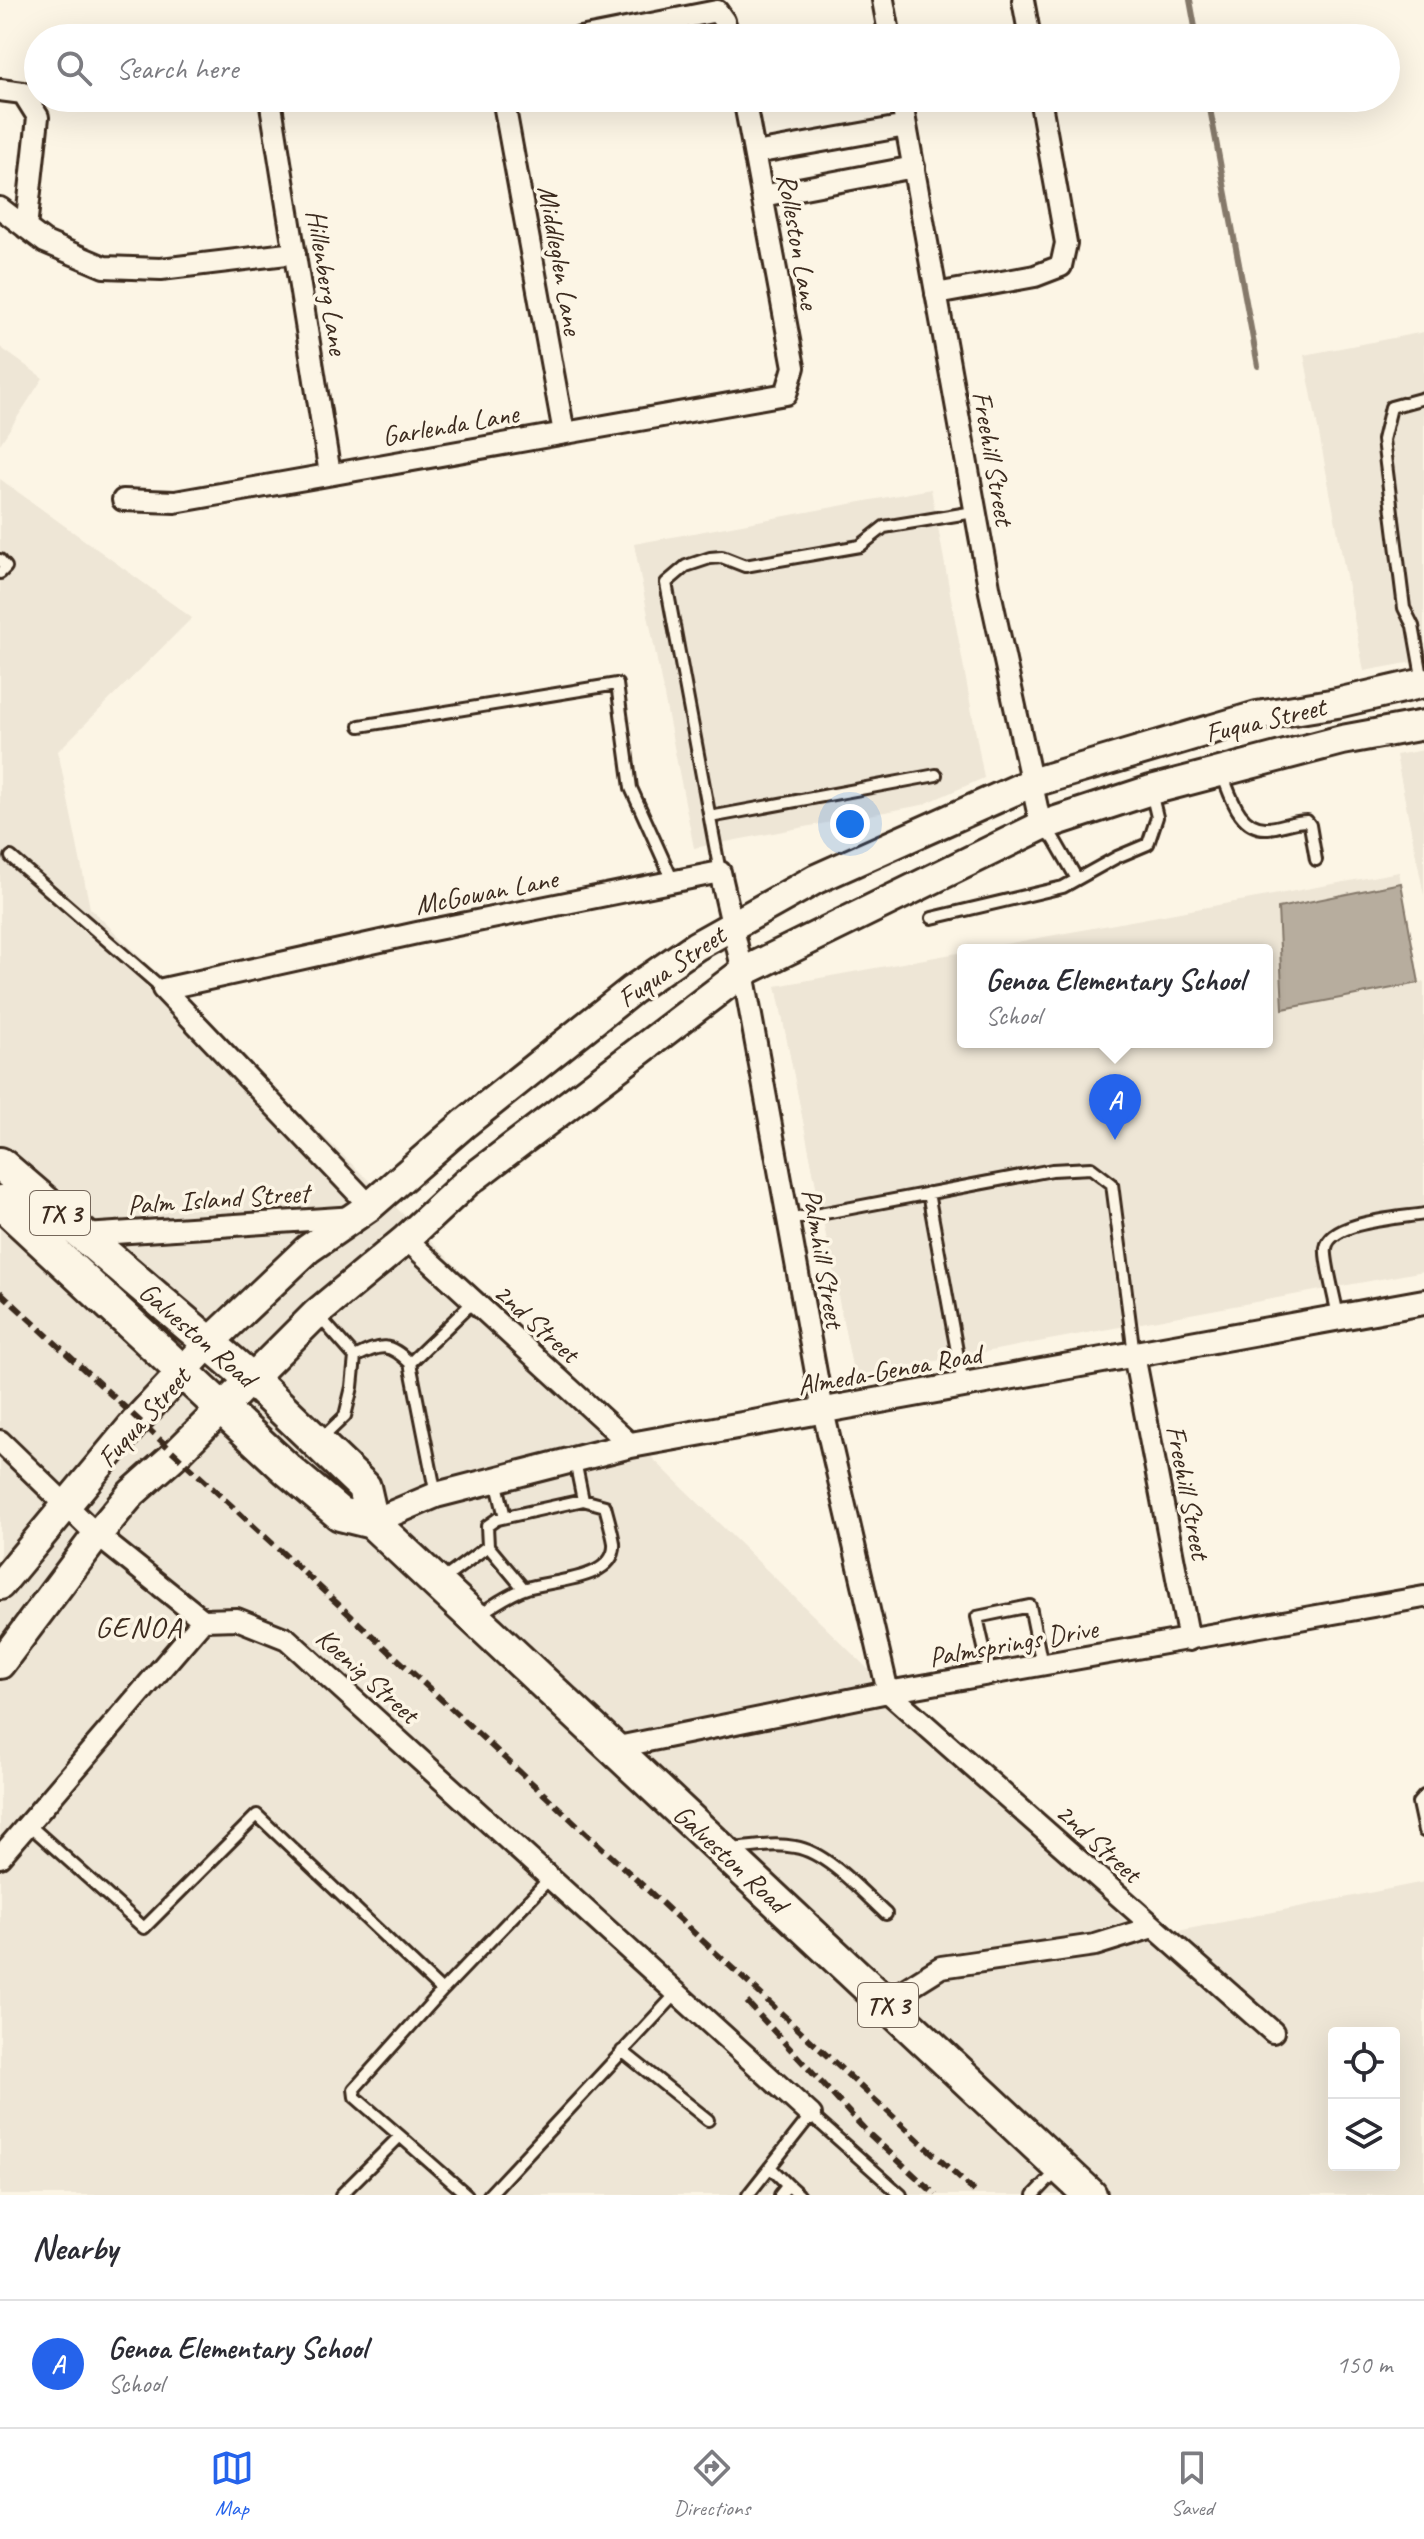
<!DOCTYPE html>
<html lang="en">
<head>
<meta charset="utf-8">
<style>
  body { margin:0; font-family:Caveat,sans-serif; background:#f2f2f3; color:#2b2b33 }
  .controls { position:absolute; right:24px; bottom:24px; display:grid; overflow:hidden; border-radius:8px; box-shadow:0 8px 32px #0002 }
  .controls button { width:72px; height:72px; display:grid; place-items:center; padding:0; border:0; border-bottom:2px solid #e1e1e2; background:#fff; color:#2b2b33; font:40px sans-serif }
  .you { position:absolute; left:850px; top:824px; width:28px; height:28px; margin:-20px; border:6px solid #fff; border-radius:50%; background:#1a73e8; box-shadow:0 0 0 12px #1a73e833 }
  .badge { display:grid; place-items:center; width:52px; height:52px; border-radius:50%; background:#2563eb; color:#fff; font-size:26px; font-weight:700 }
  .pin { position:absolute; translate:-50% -66px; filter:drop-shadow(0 2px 4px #0008) }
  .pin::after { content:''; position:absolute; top:42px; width:28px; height:24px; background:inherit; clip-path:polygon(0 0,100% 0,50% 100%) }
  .popup { position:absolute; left:957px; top:944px; width:316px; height:104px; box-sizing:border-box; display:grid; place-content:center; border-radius:8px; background:#fff; filter:drop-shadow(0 2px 6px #0005); font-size:26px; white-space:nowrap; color:#7c7c81 }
  .popup b { font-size:30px; color:#2b2b33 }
  .popup::after { content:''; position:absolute; left:50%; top:100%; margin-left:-16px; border:16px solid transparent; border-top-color:#fff }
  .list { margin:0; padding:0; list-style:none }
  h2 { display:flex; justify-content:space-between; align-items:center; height:104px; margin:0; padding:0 32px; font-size:34px }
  h2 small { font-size:26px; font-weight:400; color:#7c7c81 }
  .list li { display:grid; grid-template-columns:52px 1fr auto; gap:24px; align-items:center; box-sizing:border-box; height:128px; padding:0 32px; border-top:2px solid #e1e1e2 }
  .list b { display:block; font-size:30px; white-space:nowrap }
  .list p { margin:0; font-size:26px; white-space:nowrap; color:#7c7c81 }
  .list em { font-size:26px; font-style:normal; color:#7c7c81 }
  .icon { flex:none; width:44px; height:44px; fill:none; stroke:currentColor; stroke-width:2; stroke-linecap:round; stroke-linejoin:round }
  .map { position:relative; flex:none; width:1424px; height:2195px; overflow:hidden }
  .search { position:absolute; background:#fff; box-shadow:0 8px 32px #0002; left:24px; right:24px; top:24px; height:88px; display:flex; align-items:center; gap:20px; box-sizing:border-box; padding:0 28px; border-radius:44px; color:#7c7c81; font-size:30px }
  .sheet { height:232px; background:#fff }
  nav { display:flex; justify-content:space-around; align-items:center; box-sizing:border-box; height:112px; border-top:2px solid #e1e1e2; background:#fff; font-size:22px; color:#7c7c81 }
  nav a { display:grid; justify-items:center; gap:4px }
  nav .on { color:#2563eb }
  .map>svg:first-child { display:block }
  .built { fill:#eee6d6; fill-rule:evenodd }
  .water { fill:#b7ad9e; stroke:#85796b; stroke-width:2 }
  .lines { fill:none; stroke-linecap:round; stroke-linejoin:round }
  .stream { stroke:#85796b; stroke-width:6 }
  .service-casing { stroke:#3b2a1e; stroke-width:16 }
  .minor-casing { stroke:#3b2a1e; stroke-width:26 }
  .tertiary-casing { stroke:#3b2a1e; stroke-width:30 }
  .secondary-casing { stroke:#3b2a1e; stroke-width:34 }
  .primary-casing { stroke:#3b2a1e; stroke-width:38 }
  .service { stroke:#fcf5e5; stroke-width:10 }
  .minor { stroke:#fcf5e5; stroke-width:20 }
  .tertiary { stroke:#fcf5e5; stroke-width:24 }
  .secondary { stroke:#fcf5e5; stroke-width:28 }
  .primary { stroke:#fcf5e5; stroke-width:32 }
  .rail { stroke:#3b2a1e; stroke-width:6; stroke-dasharray:12 6; stroke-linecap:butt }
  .labels { text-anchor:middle; stroke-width:7; stroke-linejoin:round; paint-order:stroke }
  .shield { fill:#fcf5e5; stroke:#75675a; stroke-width:2 }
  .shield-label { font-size:26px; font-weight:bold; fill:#3b2a1e }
  .street-label { font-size:28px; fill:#3b2a1e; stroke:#fcf5e5 }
  .neighbourhood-label { font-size:30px; letter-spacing:2px; fill:#3b2a1e; stroke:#fcf5e5 }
</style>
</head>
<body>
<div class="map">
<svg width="1424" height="2195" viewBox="0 0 1424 2195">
  <rect width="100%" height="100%" fill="#fcf5e5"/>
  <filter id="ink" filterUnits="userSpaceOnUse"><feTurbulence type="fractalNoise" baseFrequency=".0125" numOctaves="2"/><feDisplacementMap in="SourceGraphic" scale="16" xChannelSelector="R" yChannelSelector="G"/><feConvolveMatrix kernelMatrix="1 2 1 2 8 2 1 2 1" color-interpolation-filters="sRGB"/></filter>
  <g filter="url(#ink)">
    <path class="built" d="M1424,332V660L1364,671L1304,355Z
      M0,347L43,378L0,444Z
      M0,479L192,618L58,751L90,908L1143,1938L1424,1882V2195H0ZM1334,2033H1394V2165H1334Z
      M931,489L984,778L922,805L694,848L634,544Z
      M1424,750V895L1396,755Z
      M1399,872L1401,883L1279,908L1283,1008L1424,982V1271L854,1376L776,986L963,952V1042H1267V950H973Z"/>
    <path class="water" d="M1401,883L1419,983L1283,1009L1278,908Z"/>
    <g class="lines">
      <path class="stream" d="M1190,0L1197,38
        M1208,98L1258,366"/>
      <g class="service-casing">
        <path id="service" d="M0,560L6,567L0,573
          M1423,682L1413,626L1404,608L1383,440L1391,407L1424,398
          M360,726L617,684L631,788L673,881
          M1222,774C1231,796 1239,830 1268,828C1281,827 1293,821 1307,821L1310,825L1316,860
          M710,817L936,775
          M1043,827L1054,839L1077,879
          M11,857L163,989
          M720,872L666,583L686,566L710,558L722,557L745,566L860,546L884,527L974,512
          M932,918L1063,887L1117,857L1148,844L1157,817L1151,792
          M928,1193L963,1384
          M788,1220L1052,1170L1091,1168L1112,1184L1134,1354
          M317,1314L355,1357
          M1338,1317C1336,1302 1324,1260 1326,1248C1330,1221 1402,1218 1424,1214
          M410,1363L473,1302
          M319,1441L345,1416L352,1387L355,1357C381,1344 389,1342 410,1363L436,1495
          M496,1480L505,1517
          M441,1581L488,1546
          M524,1589L488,1546L487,1526L497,1519L583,1500
          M478,1615C493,1606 510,1593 527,1588C552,1580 617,1580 614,1543C612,1531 608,1518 605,1506L583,1500L575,1461
          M990,1674L977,1617L1030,1606L1042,1665
          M1424,1796L1418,1803L1424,1831
          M28,1824L144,1928L257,1815L442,1991L550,1878
          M732,1849C753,1847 775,1843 795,1847C827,1852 863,1893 886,1914
          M622,2051L708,2120
          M400,2136L355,2097L354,2089L442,1991
          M770,2167L788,2185
          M341,2195L400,2136L467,2195
          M489,2195L677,1993
          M748,2195L811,2115L901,2195
          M780,2195L788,2185L799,2195
          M1034,2195L1058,2170"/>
      </g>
      <g class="minor-casing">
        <path id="minor" d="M883,0L890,38
          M1023,0L1030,38
          M580,38L717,11L724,21L729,38
          M0,90L23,93L38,117L26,228
          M274,98L270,99L330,474
          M503,98L564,433
          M901,98L990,592L1041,826
          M755,153L906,126
          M762,196L914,167
          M0,208L45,242L104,267L161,269L295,253
          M936,294L1035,276L1061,266L1066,243L1040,98
          M123,500L175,502L786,394L794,367L744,98
          M163,989L417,933L720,872L743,972L823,1411L888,1692
          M163,989L370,1206
          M85,1235L355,1217
          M406,1239L631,1445
          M1134,1355L1189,1640
          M0,1441L97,1535L203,1620L237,1619L287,1639L811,2115
          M888,1692L1273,2032
          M613,1748L888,1692L1424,1597
          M0,1857L203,1620
          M885,2002L941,1967L1095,1945L1153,1927"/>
      </g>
      <g class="tertiary-casing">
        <path id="tertiary" d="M372,1522L436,1495L631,1445L1424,1302"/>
      </g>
      <g class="secondary-casing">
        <path id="secondary" d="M0,1585L138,1419L209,1343L308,1249L370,1206L464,1124L632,990L696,946L816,879L1031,783L1257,716L1337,703L1424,683
          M0,1664L97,1535L132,1493L176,1454L317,1313L406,1239L466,1183L743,972L1041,826L1151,790L1342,740L1424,725"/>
      </g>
      <g class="primary-casing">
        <path id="primary" d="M0,1164L250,1378L364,1487L372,1522
          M0,1202L288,1470L340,1514L372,1522L1090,2195"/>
      </g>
      <use href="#service" class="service"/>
      <use href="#minor" class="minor"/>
      <use href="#tertiary" class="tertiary"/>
      <use href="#secondary" class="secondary"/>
      <use href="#primary" class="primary"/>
      <path class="rail" d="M0,1292L978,2195
        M747,2002L868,2133L936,2195"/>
    </g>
  </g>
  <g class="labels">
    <g class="shield">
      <rect x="30" y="1191" width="60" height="44" rx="6"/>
      <rect x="858" y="1983" width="60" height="44" rx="6"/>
    </g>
    <g class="shield-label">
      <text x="60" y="1222">TX 3</text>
      <text x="888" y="2014">TX 3</text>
    </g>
    <g class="street-label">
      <text transform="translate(799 241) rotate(80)" y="10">Rolleston Lane</text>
      <text transform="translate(561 260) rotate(80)" y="10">Middleglen Lane</text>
      <text transform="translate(328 282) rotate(81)" y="10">Hillenberg Lane</text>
      <text transform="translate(450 424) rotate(-10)" y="10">Garlenda Lane</text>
      <text transform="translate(994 458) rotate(80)" y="10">Freehill Street</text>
      <text transform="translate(1265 719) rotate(-13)" y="10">Fuqua Street</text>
      <text transform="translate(486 891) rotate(-11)" y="10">McGowan Lane</text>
      <text transform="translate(671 966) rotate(-34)" y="10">Fuqua Street</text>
      <text transform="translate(218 1198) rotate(-4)" y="10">Palm Island Street</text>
      <text transform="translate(824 1258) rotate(80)" y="10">Palmhill Street</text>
      <text transform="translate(537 1322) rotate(42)" y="10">2nd Street</text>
      <text transform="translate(198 1334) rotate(41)" y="10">Galveston Road</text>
      <text transform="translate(889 1369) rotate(-10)" y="10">Almeda-Genoa Road</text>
      <text transform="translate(143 1417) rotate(-48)" y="10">Fuqua Street</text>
      <text transform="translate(1189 1492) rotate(79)" y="10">Freehill Street</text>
      <text transform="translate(1013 1642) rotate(-10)" y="10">Palmsprings Drive</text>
      <text transform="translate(368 1675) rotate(42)" y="10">Koenig Street</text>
      <text transform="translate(1099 1842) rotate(42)" y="10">2nd Street</text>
      <text transform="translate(731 1858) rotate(43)" y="10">Galveston Road</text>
    </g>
    <g class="neighbourhood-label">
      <text x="139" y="1637">GENOA</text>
    </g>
  </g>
</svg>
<div class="controls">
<button><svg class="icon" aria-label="locate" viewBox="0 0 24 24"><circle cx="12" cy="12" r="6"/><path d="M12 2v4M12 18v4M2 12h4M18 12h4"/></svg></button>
<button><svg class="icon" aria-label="layers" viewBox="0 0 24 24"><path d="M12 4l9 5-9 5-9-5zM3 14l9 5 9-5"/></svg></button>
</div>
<div class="you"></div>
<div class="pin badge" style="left:1115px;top:1140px">A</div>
<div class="popup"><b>Genoa Elementary School</b>School</div>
<div class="search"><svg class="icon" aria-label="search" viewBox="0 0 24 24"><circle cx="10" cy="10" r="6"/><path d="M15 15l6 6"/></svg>Search here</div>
</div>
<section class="sheet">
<h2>Nearby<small></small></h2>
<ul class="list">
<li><span class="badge">A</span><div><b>Genoa Elementary School</b><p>School</p></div><em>150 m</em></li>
</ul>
</section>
<nav>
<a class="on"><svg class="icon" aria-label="map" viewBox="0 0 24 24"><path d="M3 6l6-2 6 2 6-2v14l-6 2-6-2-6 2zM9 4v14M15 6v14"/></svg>Map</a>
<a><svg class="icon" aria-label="directions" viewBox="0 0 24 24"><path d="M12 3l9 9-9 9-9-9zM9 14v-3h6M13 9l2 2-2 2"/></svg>Directions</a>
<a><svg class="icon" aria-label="saved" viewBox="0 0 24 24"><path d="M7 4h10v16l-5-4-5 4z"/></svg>Saved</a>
</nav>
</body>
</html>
